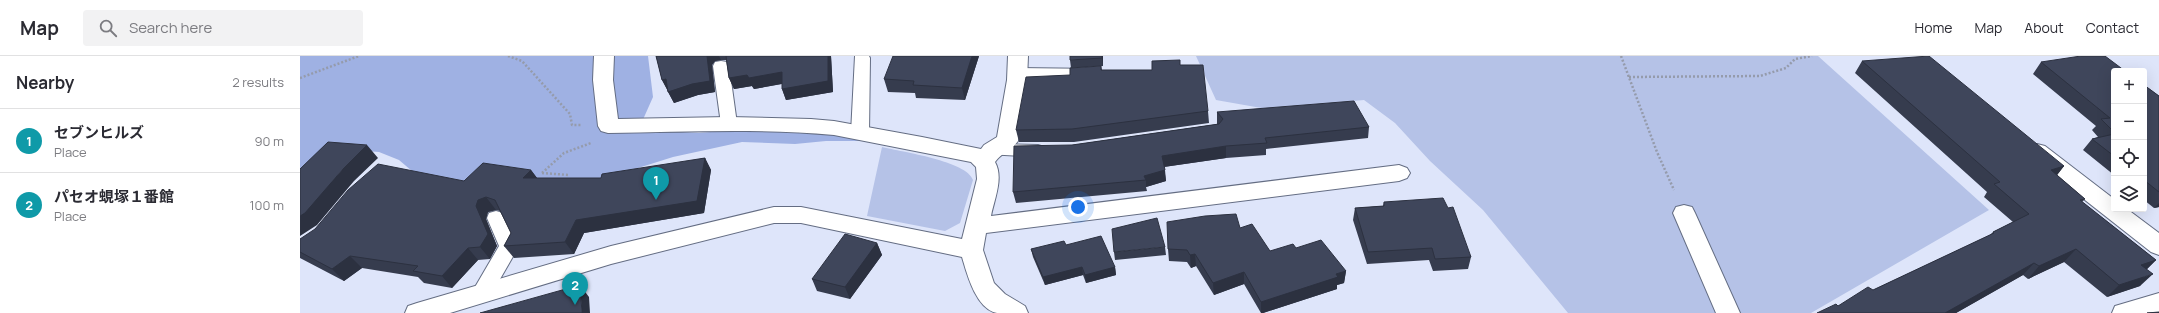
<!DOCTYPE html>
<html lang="en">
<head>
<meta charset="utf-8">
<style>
  body { margin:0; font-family:Manrope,"Noto Sans JP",sans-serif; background:#f2f2f3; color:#2b2b33 }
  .controls { position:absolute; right:12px; top:12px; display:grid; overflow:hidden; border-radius:4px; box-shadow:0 4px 16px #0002 }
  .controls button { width:36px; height:36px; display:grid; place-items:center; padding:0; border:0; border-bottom:1px solid #e1e1e2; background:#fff; color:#2b2b33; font:20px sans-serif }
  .you { position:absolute; left:778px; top:151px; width:14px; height:14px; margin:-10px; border:3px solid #fff; border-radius:50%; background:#1a73e8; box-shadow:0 0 0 6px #1a73e833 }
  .badge { display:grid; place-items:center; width:26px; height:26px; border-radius:50%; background:#0b8043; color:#fff; font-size:13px; font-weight:700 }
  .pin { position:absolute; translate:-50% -33px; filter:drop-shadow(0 1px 2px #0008) }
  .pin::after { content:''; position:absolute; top:21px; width:14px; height:12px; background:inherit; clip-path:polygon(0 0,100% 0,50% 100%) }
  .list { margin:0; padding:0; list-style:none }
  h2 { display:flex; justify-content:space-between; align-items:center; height:52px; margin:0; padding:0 16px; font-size:17px }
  h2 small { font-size:13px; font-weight:400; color:#7c7c81 }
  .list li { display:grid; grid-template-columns:26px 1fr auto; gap:12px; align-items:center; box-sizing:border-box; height:64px; padding:0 16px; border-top:1px solid #e1e1e2 }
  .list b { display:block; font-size:15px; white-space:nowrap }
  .list p { margin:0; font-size:13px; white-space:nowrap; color:#7c7c81 }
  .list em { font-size:13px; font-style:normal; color:#7c7c81 }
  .icon { flex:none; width:22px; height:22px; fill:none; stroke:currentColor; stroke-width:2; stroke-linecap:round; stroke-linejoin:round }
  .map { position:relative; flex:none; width:1859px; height:257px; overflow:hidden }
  header { display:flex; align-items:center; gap:24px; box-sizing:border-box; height:56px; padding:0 20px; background:#fff; border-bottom:1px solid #e1e1e2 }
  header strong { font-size:19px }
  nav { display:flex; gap:22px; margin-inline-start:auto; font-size:14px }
  .search { width:280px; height:36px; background:#f2f2f3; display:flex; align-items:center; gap:10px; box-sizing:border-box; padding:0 14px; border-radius:4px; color:#7c7c81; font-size:15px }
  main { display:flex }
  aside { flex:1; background:#fff }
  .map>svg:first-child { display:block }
  .green { fill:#b5c2e7 }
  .forest { fill:#9fb1e3 }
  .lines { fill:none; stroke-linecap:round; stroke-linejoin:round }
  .service-casing { stroke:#646d83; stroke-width:2 }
  .minor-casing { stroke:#646d83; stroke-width:2 }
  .path { stroke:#959bab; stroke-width:2.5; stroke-dasharray:2 2; stroke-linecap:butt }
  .service { fill:#fff; fill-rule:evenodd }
  .minor { fill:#fff; fill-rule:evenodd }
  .wall { fill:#363c4e }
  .shaded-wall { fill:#2c3140 }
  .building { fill:#3f465b; stroke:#2c3140 }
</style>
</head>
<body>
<header>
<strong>Map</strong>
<div class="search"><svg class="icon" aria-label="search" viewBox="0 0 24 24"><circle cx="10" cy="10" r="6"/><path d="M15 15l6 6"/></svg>Search here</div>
<nav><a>Home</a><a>Map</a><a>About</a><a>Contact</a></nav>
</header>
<main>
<aside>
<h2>Nearby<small>2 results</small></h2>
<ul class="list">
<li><span class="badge" style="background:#0f9aa8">1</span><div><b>セブンヒルズ</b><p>Place</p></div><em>90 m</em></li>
<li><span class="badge" style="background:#0f9aa8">2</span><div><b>パセオ蜆塚１番館</b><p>Place</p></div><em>100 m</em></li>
</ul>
</aside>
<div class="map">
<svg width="1859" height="257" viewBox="0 0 1859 257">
  <rect width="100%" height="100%" fill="#dee5fa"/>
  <path class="green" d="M896,0H1518L1689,154L1511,257H1268L1183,154L1130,105L1095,67L1064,44L967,53L916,44Z
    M582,91C602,96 667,105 673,124L660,167L645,175L567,160Z"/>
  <path class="forest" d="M0,0H348L353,41L341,68L346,74L399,77L445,73H504L544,80L563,85H526L495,88L442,86L373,101L284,129H163L112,115L99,104L79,96L52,94L0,117Z"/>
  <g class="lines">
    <g class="service-casing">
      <path id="service" d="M555,0H569L570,2L569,77L566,81L560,83L554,81L551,77Z
        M421,5L427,6L429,10L437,68L435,72L429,74L423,72L421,68L413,10L415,6Z
        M717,12L800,13L802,17L800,21C779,26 732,26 711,21L709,17L711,13Z
        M692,88L738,89L744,91L747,95L744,99L738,101L686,98L683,94L686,90Z
        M196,155L203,157L219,190L188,244L181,246L174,244L171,238L199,190L187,162L189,157Z"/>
    </g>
    <g class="minor-casing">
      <path id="minor" d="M294,0H314L313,24L318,63L429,61L511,63L534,65L622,81L681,93L684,89L697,81L707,24L708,0H728L727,24L718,85C712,94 701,97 695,106C704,122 694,144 691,160L1099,109L1107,112L1110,117L1107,122L1099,125L686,177L683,194L694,227L705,238L725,250L728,257C718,257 707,257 697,257C676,253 667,218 662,201L501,167H474L311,208L150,257H105L108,250L117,247L311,190L474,151H501L662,183L677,123L676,111L671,106L534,79C459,72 383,76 308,77L301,75L298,70L293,24Z
        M1737,88L1745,90L1814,143V153H1827L1859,177V199L1851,196L1729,100L1726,95L1729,90Z
        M1384,149L1392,151L1395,157L1440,257H1416L1373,157L1376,151Z
        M1859,237V257H1812L1815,250Z"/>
    </g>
    <path class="path" d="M208,0L222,5L270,58L272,69H281
      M1321,0L1357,96L1374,134
      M1329,21L1460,20L1486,12L1495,3L1512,0
      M0,22L59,0
      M242,117L264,97L291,87
      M242,117L269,119"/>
    <use href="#service" class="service"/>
    <use href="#minor" class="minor"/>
  </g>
  <path class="wall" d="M356,0H531L533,36L486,44L482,33V28L454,33L452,30L434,33L429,22L426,4H421L415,5L412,9L415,36L398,39L374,47L362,24Z
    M679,0L665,44L616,42L615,37L588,36L584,23Z
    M803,0V10L771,12L770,4Z
    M1562,5L1764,110L1757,119L1785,143L1782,146L1856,204L1847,213L1840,230L1807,241L1764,206L1728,223L1723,219L1656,257H1517L1538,250L1573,234L1690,179L1693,176L1713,166L1684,141L1687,136L1555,17Z
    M1741,6L1814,15V119L1783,94L1792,83L1798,81L1792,74L1796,70L1733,18Z
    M881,9L908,55L909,67L774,86H719L716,74L801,10L802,14H852Z
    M1844,29L1859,40V151L1854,152L1844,144Z
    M917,56L1069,71L1068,82L966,93V99L926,102L864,111L866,125L846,131L847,135L716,147L713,136L772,89L918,68H917Z
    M405,102L411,114L404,157L284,177L274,198L214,202L204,190L211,177L200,155L196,154L188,156L186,163L197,190L190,203L178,204L152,232L124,227L118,221L62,212L44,225L0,202V183L164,125L231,114L237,122H301Z
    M1084,146L1171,201L1168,213L1133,215L1129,204L1067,208L1053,164L1055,152L1083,150Z
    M940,172L970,195L996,192L1046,215L1044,227L1037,229V233L963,257H961L944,228L914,239L896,210L891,212L887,206L869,205L868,193Z
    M577,187L582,199L550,243L517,235L512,223Z
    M766,189L815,211L816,219L786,227L783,219L745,229L733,201L731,193Z
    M865,191L866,199L815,204L814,196Z"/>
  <path class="shaded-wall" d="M407,0H419L421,4L415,5L412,9L415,36L398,39L374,47L368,36Z
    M528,0H531L533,36L486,44L482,33Z
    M672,0H679L665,44L662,32Z
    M802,0H803V10L802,2Z
    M482,16L486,27L454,33L452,30L434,33L429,22L447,19Z
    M366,23L372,34L368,35L362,24Z
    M67,89L78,102L54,125L17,169L0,180V160L43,113Z
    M926,90V102L863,111L862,100Z
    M405,102L411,114L404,157L284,177L274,198L265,186L276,164Z
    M1764,110L1754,123L1751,114Z
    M231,114L240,126L223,122Z
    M865,114L866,125L846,131V124L844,120Z
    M186,141L196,154L188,156L186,163L197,190L190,203L180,191L176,150L178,144Z
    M1859,147V151L1854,152Z
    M577,187L582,199L550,243L545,231Z
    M168,192L178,204L152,232L142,220Z
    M1776,193L1764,206L1728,223L1739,210Z
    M895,198L896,210L891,212L890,199Z
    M50,200L62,212L44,225L32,213Z
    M1856,204L1844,216L1841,209Z
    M1734,207L1723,219L1656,257H1645Z
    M782,211L783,219L745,229L743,221Z
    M815,211L816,219L786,227L785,219Z
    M1046,215L1044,227L1037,229V233L963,257H961V246L1036,218Z
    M944,216V228L914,239L913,227Z
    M1853,218L1840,230L1807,241L1819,229Z
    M280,229L289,241L290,257H282Z"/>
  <path class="building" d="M356,0H407L410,25L392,28L368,36L366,23L362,24Z
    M426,0H528V25L482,33V16L449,22L447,19L429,22Z
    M593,0H672L662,32L613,29L614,25L584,23Z
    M770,0H802V2L770,4Z
    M1629,0L1764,110L1751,114L1785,143L1780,144L1856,204L1841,209L1853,218L1819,229L1776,193L1739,210L1734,207L1645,257H1517L1536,248L1538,250L1568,231L1573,234L1694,177L1693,176L1729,158L1694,128L1700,126L1562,5Z
    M1781,0H1805L1825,15H1814V76L1801,63L1810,62L1741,6Z
    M880,4V9H903L908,55L772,73L716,74L726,21L770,19V12L801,10V14H852V5Z
    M1844,29L1859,40V136L1844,124Z
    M1054,45L1069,71L965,82L967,87L926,90L862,100L865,114L844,120L846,124L713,136L714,90L772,89L919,68L923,63L917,56Z
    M1814,78V100L1792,83Z
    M28,86L67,89L43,113L5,157L0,160V113Z
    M405,102L397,145L276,164L265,186L204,190L211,177L195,144L186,141L178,144L176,150L188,178L180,191L168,192L142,220L113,215L118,210L50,200L32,213L0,196V183L15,173L48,134L78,108L164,125L183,107L231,114L223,122H301L302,118Z
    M1143,142L1148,152L1153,151L1171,201L1135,203L1132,192L1068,196L1055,152L1084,150V146Z
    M936,158L940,172L952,168L970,195L993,188L996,192L1021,184L1046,215L1036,218L1038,221L961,246L944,216L913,227L895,198L890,199L887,194L868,193L867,166L905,160Z
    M857,162L865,191L814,196L812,173Z
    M545,178L577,187L545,231L512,223Z
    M801,180L815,211L785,219L782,211L743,221L731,193L764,185L766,189Z
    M280,229L282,257H180Z
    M1859,256V257H1847Z"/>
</svg>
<div class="controls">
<button>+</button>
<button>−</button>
<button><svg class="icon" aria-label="locate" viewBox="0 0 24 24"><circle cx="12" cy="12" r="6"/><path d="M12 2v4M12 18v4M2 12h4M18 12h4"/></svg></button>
<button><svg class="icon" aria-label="layers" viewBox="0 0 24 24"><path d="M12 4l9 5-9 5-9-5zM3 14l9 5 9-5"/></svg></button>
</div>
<div class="you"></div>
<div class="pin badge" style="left:356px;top:144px;background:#0f9aa8">1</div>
<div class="pin badge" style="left:275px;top:249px;background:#0f9aa8">2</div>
</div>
</main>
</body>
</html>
